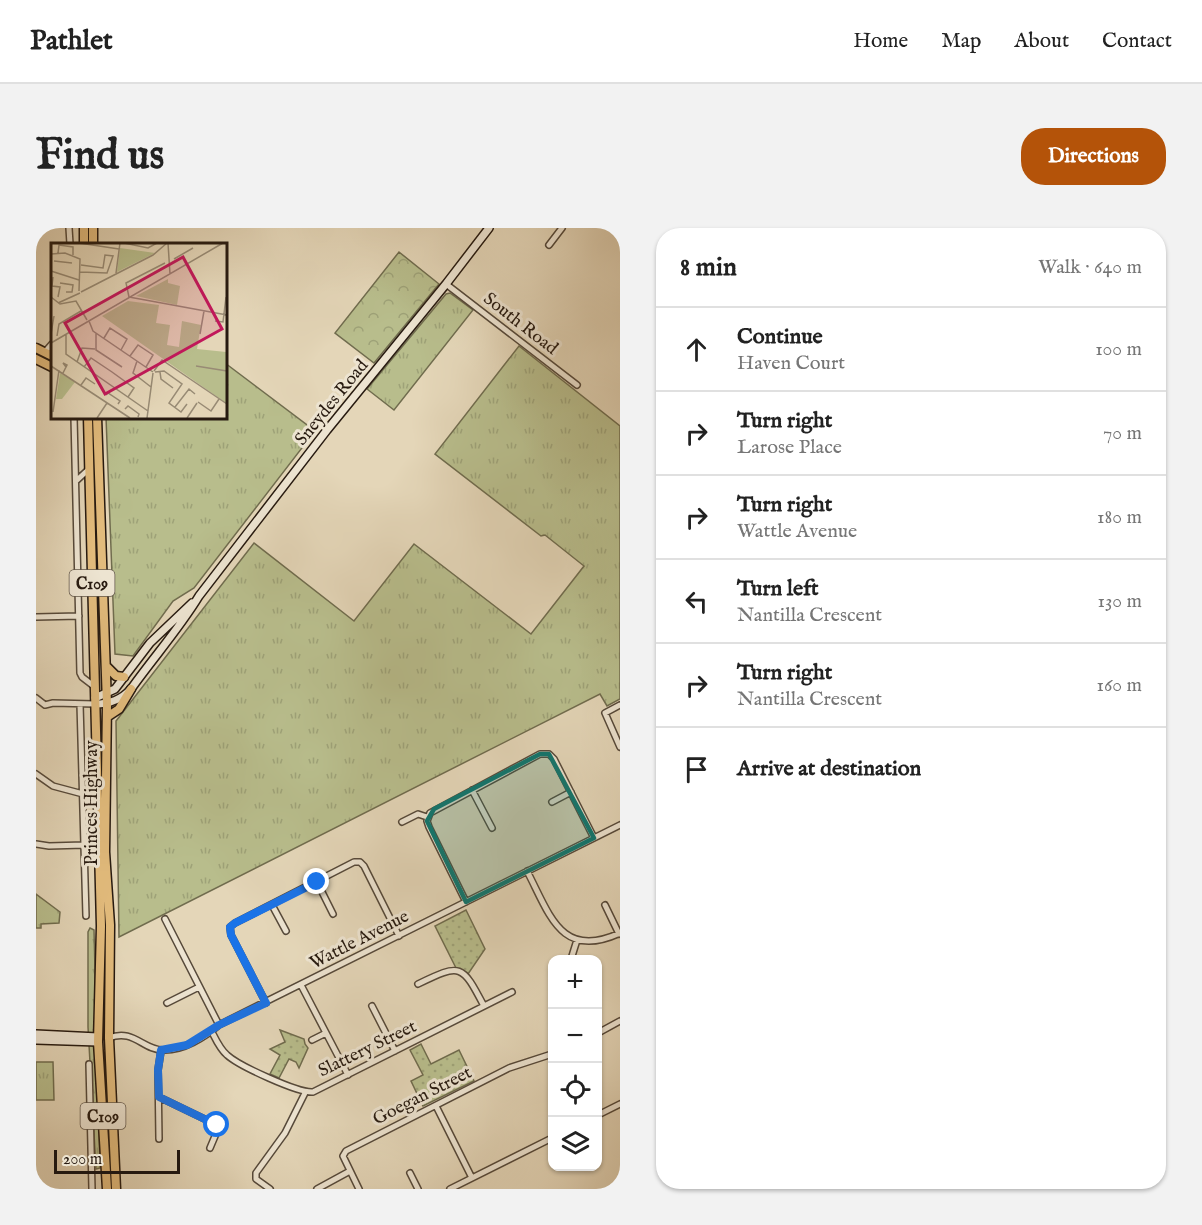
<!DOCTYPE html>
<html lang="en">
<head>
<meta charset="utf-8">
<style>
  body { margin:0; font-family:"IM FELL English",serif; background:#f2f2f2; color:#222 }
  .controls { position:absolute; right:18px; bottom:18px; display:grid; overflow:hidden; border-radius:12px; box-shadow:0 2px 4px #0004 }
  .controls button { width:54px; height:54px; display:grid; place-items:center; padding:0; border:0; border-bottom:2px solid #e0e0e0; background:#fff; color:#222; font:30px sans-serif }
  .scale { position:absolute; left:18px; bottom:15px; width:126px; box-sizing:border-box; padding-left:6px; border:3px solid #271a10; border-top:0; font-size:16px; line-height:21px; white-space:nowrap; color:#271a10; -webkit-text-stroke:4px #ede4d1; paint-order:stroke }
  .stop { position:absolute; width:18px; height:18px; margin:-14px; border:4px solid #1a73e8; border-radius:50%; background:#fff }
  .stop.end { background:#1a73e8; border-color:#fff; box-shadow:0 2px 6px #0008 }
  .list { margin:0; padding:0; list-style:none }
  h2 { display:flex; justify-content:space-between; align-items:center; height:78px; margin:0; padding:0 24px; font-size:26px }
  h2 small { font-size:20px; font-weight:400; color:#767676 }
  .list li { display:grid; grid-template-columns:39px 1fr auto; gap:18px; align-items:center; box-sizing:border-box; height:84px; padding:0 24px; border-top:2px solid #e0e0e0 }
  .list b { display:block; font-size:22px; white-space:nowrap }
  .list p { margin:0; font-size:20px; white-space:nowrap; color:#767676 }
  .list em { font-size:20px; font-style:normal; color:#767676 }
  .icon { flex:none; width:33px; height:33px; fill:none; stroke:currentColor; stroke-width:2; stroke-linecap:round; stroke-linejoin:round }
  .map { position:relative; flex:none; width:584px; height:961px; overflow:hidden; border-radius:24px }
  header { display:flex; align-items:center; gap:36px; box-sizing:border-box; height:84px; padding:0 30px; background:#fff; border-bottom:2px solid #e0e0e0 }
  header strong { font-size:28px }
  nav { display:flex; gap:33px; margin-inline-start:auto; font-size:21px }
  .intro { display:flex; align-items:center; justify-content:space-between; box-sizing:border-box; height:144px; padding:0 36px }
  h1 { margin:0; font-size:42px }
  .button { padding:15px 27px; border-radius:24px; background:#b45309; color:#fff; font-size:21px; font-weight:700 }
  main { display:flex; gap:36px; padding:0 36px }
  aside { flex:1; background:#fff; border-radius:24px; box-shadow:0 2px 4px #0004 }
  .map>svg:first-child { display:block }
  .grass { fill:url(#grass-tufts); stroke:#706c4e; stroke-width:1.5 }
  .forest { fill:url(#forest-crowns); stroke:#706c4e; stroke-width:1.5 }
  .park { fill:url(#park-dots); stroke:#706c4e; stroke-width:1.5 }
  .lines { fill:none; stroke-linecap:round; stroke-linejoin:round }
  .minor-casing { stroke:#56493a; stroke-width:8 }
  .secondary-casing { stroke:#271a10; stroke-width:10 }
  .trunk-casing { stroke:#271a10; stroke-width:11 }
  .minor { stroke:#ede4d1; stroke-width:5 }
  .secondary { stroke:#ede4d1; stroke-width:7 }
  .trunk { stroke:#e2bb7c; stroke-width:8 }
  .route { stroke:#1a73e8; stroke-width:8 }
  .marked { fill:#0f766e; fill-opacity:0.2; stroke:#0f766e; stroke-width:4.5; stroke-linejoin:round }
  .labels { text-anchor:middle; stroke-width:6; stroke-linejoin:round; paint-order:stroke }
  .shield { fill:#ede4d1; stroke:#62574a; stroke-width:1.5 }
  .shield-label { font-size:16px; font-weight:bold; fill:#271a10 }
  .street-label { font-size:18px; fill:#271a10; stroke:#ede4d1 }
  .inset-road { fill:none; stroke:#988b75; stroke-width:1.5 }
  .view { fill:#c2185b; fill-opacity:0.15; stroke:#c2185b; stroke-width:3 }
  .inset-edge { fill:none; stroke:#271a10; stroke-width:3 }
</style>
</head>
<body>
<header>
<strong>Pathlet</strong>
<nav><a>Home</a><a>Map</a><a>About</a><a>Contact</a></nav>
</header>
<div class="intro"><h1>Find us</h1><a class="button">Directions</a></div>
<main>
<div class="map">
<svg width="584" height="961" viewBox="0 0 584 961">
  <defs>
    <pattern id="grass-tufts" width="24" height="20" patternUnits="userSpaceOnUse" patternTransform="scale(1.5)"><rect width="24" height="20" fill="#b8bd8c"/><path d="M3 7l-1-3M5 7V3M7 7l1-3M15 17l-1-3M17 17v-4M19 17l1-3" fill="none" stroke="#9ea278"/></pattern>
    <pattern id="forest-crowns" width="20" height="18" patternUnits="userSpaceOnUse" patternTransform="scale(1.5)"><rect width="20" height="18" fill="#b8bd8c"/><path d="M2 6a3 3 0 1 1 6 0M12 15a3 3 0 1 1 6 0" fill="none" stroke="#9ea278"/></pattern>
    <pattern id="park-dots" width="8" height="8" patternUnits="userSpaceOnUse" patternTransform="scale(1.5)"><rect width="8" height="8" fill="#b8bd8c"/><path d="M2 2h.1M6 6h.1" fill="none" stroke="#9ea278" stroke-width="1.8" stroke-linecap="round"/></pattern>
  </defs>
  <rect width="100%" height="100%" fill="#e4d6b8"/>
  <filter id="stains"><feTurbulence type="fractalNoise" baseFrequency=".00333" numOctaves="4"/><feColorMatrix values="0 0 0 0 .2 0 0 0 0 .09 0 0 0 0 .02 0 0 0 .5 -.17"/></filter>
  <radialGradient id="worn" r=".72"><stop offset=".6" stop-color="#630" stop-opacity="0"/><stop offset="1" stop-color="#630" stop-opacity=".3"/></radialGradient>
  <path class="grass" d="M414,65L437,82L358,182L331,161L410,66Z
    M483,118L584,198V471L571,478L564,466L83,709L80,493L218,315L318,393L378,316L495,406L548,338L509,307L505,308L399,226Z
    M189,135L279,203L158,360L137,373L97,428L79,426L70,189H189Z
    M0,666L24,684L23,695L5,696V700H0Z
    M54,700L58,702L64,940L60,941L52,799V704Z
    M0,834H17L18,872H0Z"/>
  <path class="forest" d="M363,24L403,56L338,135L299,105Z"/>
  <path class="park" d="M430,682L449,721L432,746L420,740L399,698Z
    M244,802L268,811L269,816L272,820L263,840L260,834L253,831L243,850L234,846L244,827L234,821L249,814Z
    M385,816L395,836L423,822L438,853L387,878L375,853L387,847L374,822Z"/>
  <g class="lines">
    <g class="minor-casing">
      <path id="minor" d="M33,0L34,16
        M576,0L584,6
        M513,17L526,0
        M410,56L541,157
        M9,124L16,116
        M38,189L44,445L46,449L59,459
        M40,253L53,241
        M0,389L43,388
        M0,470L9,477L17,475L59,476
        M44,476L50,688
        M584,477L569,485L584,519
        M0,546L17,558L47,566
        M436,562L456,600
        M516,574L535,564
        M366,594L382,586L391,589
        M0,616L13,618L48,617
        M491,643C514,687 525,732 584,705
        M281,654L297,686
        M430,674L393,599L391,593L394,585L504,526H513L518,531L558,610
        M236,677L250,703
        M569,677L583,706
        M129,691L183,797
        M536,728L541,712
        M382,756C425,735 426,736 448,778
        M265,757L312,847
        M131,775L163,759
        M230,775L195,707L194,699L199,695L318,634H324L328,638L363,708
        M336,778L359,823
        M176,804C180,812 184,821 191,827C203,838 262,865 277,864L476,764
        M562,805L584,793
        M73,810C97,800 107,822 127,822C147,823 169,809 183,797L584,597
        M276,812L290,805
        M53,836L56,961
        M123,869L181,897L182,901L174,920
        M400,878L436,950
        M562,887L584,876
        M123,911L122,842L125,823
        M374,945L382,961
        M234,961L220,951V945L249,905L269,865
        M281,961L314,943
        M323,961L307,928L310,923L473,840L516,826
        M414,961L516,910"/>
    </g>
    <g class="secondary-casing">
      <path id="secondary" d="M59,470L79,461L114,415L156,375
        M59,476C74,476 85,472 95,461C117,430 143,401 163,368L291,202L410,56L453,0
        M0,806L62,809
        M0,812L62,814"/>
    </g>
    <g class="trunk-casing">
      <path id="trunk" d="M48,0V16
        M57,0V16
        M0,120L16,128
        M0,131L16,139
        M52,189L65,698L62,814L71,961
        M61,189L71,476L69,624L74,697L73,810L80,961
        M70,438L80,448L88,449
        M71,489L83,481L95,461"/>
    </g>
    <use href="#minor" class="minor"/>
    <use href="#secondary" class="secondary"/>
    <use href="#trunk" class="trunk"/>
  </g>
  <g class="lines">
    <path class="route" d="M181,897L123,869L122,842L125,822L151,817L183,797L230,775L195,707L194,699L199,695L281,654"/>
  </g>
  <path class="marked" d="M504,526H513L558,610L430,674L391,593L398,581Z"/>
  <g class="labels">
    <g class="shield">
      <rect x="33.5" y="342" width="45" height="26" rx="4.5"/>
      <rect x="44.5" y="875" width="45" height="26" rx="4.5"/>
    </g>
    <g class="shield-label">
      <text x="56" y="361">C109</text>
      <text x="67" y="894">C109</text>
    </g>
    <g class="street-label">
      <text transform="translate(485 95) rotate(38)" y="6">South Road</text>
      <text transform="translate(295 174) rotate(-51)" y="6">Sneydes Road</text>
      <text transform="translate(55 575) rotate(-90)" y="6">Princes Highway</text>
      <text transform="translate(323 711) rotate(-27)" y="6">Wattle Avenue</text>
      <text transform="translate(331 820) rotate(-26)" y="6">Slattery Street</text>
      <text transform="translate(386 867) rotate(-27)" y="6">Goegan Street</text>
    </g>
  </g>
  <g transform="translate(15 15)">
    <rect width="176" height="176" fill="#e4d6b8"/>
    <path d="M117,36V40L129,43L126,62L85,53ZM77,58L108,62L105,80L119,82L116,102L128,104L131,78L150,82L146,106L175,109V160L51,73Z" fill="#b8bd8c"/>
    <path d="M69,5L104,10L66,29Z" fill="#b8bd8c"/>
    <path d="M9,130L24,139L11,156H5Z" fill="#b8bd8c"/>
    <path class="inset-road" d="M28,0L68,6M73,0L97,5L106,0M117,0L119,31M7,10L8,2L22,4V12M0,11L14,10L29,16L28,48M123,16L142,5M3,18L21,20M0,28L28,37M29,29L56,30L62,13L54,12L52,25L30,22M65,30L69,0M2,34L1,43L9,44L7,54M9,40L22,42L21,49H15M30,49L102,12L116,0M0,54L9,61L25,58L36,77M78,54L75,40L114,20M78,54L176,72M7,60L29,50M38,78L42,88L102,129M164,78L172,79L175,54M45,90V107L71,124M0,91L3,73M149,91L153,68M15,92V111L97,168M6,93L8,81L30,68M53,95L59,85L76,96L70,107M0,100L172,0M79,113L87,102L102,112L95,124M86,118L82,130L100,144M26,119L31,105L44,106M0,123L79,175M145,123L176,128M33,124L40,115L61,129L83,145L77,154M103,128L111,117L176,161M104,129L113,128L131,141L118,160L130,169L136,161M109,129L110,136L122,145M12,130L16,122L12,120L15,124M30,142L35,135L44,141M55,152L57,150L69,158L67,161M147,159L160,168L168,156M124,164L138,146L144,151M74,166L77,163L88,171L87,174M2,169L8,127M46,175L56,160M96,175L102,130M136,175L146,160"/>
    <path class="view" d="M132,14L171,86L54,151L14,80Z"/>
    <rect width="176" height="176" class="inset-edge"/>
  </g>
  <rect width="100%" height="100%" filter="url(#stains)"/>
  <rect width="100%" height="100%" fill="url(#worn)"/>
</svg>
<div class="controls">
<button>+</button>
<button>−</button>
<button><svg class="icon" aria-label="locate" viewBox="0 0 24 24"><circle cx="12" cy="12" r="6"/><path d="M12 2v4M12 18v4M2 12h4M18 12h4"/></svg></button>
<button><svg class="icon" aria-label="layers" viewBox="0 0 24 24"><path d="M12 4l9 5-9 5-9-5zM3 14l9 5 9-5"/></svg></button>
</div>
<div class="scale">200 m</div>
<div class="stop" style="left:181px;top:897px"></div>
<div class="stop end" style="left:281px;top:654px"></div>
</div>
<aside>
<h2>8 min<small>Walk · 640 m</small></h2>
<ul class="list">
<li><svg class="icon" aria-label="ahead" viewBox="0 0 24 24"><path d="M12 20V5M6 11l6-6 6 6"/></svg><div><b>Continue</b><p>Haven Court</p></div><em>100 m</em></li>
<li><svg class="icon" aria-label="right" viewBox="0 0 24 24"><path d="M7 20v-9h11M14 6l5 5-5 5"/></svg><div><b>Turn right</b><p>Larose Place</p></div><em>70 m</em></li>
<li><svg class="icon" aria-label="right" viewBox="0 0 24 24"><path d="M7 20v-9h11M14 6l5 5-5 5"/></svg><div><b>Turn right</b><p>Wattle Avenue</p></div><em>180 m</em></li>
<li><svg class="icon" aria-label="left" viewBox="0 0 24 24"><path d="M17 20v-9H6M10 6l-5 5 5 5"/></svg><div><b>Turn left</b><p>Nantilla Crescent</p></div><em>130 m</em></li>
<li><svg class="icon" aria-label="right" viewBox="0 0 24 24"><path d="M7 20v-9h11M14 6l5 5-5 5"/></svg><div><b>Turn right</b><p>Nantilla Crescent</p></div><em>160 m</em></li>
<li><svg class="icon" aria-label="arrive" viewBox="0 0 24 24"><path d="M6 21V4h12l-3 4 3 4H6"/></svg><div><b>Arrive at destination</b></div></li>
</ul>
</aside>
</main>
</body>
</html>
